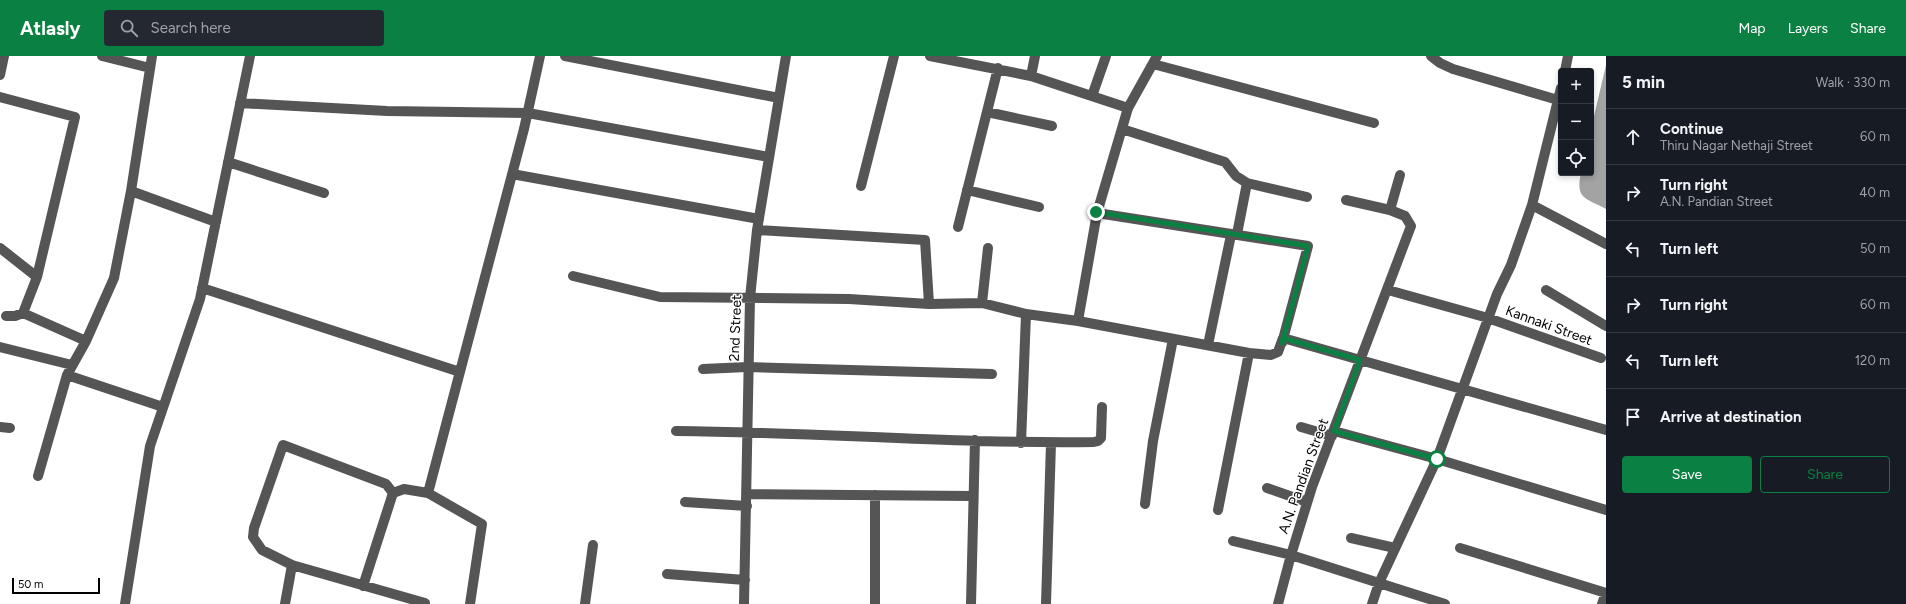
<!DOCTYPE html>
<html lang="en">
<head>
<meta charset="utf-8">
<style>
  body { margin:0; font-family:Figtree,sans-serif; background:#242831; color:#f1f3f6 }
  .controls { position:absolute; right:12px; top:12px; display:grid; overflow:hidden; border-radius:4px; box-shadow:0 2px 6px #0003 }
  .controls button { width:36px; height:36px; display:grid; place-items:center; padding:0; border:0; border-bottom:1px solid #363941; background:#171b24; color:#f1f3f6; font:20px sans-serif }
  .scale { position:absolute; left:12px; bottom:10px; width:88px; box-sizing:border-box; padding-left:4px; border:2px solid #000; border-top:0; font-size:11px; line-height:14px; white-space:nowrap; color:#000; -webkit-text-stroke:3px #fff; paint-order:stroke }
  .stop { position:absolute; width:12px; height:12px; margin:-9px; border:3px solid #0b8043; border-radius:50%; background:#fff }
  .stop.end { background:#0b8043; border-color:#fff; box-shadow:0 1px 4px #0008 }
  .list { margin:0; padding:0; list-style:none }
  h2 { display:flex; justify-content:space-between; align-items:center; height:52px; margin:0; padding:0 16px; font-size:17px }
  h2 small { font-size:13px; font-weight:400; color:#9ea1a6 }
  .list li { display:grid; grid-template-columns:26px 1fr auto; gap:12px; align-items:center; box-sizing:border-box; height:56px; padding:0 16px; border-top:1px solid #363941 }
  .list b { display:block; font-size:15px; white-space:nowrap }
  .list p { margin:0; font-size:13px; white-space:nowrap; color:#9ea1a6 }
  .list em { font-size:13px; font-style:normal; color:#9ea1a6 }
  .actions { display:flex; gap:8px; padding:12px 16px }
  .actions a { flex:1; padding:9px 0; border:1px solid #0b8043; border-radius:4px; text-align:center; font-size:14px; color:#0b8043 }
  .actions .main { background:#0b8043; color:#fff }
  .icon { flex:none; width:22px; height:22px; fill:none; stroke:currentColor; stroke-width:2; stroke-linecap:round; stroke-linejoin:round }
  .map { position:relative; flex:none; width:1606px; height:548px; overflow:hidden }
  header { display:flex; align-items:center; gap:24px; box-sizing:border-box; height:56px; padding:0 20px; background:#0b8043; color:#fff }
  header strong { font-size:19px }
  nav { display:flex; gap:22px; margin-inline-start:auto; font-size:14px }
  .search { width:280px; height:36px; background:#242831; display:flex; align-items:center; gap:10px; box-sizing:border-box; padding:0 14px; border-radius:4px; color:#9ea1a6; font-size:15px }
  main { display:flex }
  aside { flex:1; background:#171b24 }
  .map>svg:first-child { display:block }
  .water { fill:#a3a3a3 }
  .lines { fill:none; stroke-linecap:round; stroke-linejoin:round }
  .minor { stroke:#555; stroke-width:10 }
  .route { stroke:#0b8043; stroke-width:5 }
  .labels { text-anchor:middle; stroke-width:3; stroke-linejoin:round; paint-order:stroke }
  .street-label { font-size:14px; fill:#000; stroke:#fff }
</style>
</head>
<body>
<header>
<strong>Atlasly</strong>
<div class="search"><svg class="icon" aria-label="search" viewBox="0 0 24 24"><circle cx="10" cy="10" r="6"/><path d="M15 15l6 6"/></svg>Search here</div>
<nav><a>Map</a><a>Layers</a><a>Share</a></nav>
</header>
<main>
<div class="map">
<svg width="1606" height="548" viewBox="0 0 1606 548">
  <rect width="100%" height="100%" fill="#fff"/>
  <path class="water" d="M1606,9V153C1586,142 1575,143 1581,117H1591V73Z"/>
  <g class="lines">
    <path class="minor" d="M102,0L150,12
      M565,0L779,42
      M930,0L1031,20L1128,52
      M1431,0L1440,7L1453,13L1558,44L1561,32
      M1153,8L1374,67
      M1565,15L1568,0
      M0,19L4,0
      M1031,20L1035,0
      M1092,40L1106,0
      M0,41L75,61L37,221L23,257
      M240,47L387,55L528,57L769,101
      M987,56L1052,70
      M1122,73L1225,106L1236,120L1247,127L1307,141
      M228,106L324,137
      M512,118L759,163
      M861,130L894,0
      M967,134L1039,151
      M131,135L216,166
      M1532,149L1606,188
      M1390,154L1400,119
      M1097,157L1308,190L1282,287
      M958,171L998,12
      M757,174L925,184L929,248
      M1237,178L1247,127
      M0,192L37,221
      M573,220L660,241L849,243L929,248L982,247L1026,258L1078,265L1249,297L1271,299L1278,296L1283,282L1606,374
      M202,232L460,316
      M1388,234L1488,262L1601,302
      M1546,234L1606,270
      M982,247L988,192
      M6,260H15L23,257L86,285
      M1078,265L1097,157L1128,52L1157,0
      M1208,289L1231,179
      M0,291L72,309
      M703,313L747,311L992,318
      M67,319L163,351
      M0,371L10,372
      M1301,371L1332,380
      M676,375C816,376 955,388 1094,386L1098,385L1101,382L1102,351
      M1334,375L1437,403L1606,454
      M1021,387L1026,258
      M38,420L67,319L86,285L114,222L131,135L152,0
      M1267,432L1307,446
      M393,437L386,428L283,389L254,472L253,481L262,494L292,509L425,547
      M747,438L972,440
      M875,439V548
      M685,446L747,450
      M1145,448L1153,385L1173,283
      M1218,454L1249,297
      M1351,482L1395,492
      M1233,485L1291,499L1445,548
      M1460,492L1606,537
      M667,518L745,524
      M363,530L393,437L404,433L428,437
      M125,548L150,390L200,243L250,0
      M285,548L292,509
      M470,548L482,468L428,437L524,73L540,0
      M585,548L593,489
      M744,548L750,242L757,174L786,0
      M971,548L975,384
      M1046,548L1051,387
      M1278,548L1291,499L1312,431L1411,170L1405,160L1390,154L1346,144
      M1372,548L1379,527L1437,403L1497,238L1511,209L1532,149L1558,44
      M1602,548L1606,537"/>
  </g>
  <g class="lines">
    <path class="route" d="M1096,156L1308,190L1282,287L1283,282L1360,304L1334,375L1437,403"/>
  </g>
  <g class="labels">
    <g class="street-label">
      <text transform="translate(1549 269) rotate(20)" y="5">Kannaki Street</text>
      <text transform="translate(735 272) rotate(-88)" y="5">2nd Street</text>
      <text transform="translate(1303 420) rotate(-70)" y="5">A.N. Pandian Street</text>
    </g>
  </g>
</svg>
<div class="controls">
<button>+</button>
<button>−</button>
<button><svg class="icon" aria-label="locate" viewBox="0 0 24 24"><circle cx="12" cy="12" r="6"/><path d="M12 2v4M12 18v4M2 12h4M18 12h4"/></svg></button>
</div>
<div class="scale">50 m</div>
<div class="stop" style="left:1437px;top:403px"></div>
<div class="stop end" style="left:1096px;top:156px"></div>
</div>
<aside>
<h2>5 min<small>Walk · 330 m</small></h2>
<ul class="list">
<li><svg class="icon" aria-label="ahead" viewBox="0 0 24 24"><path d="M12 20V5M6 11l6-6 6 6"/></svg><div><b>Continue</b><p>Thiru Nagar Nethaji Street</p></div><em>60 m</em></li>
<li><svg class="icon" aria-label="right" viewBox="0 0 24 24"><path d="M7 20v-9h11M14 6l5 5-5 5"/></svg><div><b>Turn right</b><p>A.N. Pandian Street</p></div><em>40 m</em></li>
<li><svg class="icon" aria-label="left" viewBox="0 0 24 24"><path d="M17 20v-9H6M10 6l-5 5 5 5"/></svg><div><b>Turn left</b></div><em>50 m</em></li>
<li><svg class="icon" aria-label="right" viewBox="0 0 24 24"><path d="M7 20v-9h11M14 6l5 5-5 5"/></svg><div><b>Turn right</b></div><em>60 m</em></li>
<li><svg class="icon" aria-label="left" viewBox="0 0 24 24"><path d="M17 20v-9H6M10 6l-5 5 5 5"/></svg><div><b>Turn left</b></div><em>120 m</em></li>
<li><svg class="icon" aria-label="arrive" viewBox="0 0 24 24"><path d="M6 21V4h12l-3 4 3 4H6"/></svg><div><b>Arrive at destination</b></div></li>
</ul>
<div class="actions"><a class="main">Save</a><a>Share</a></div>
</aside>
</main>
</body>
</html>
